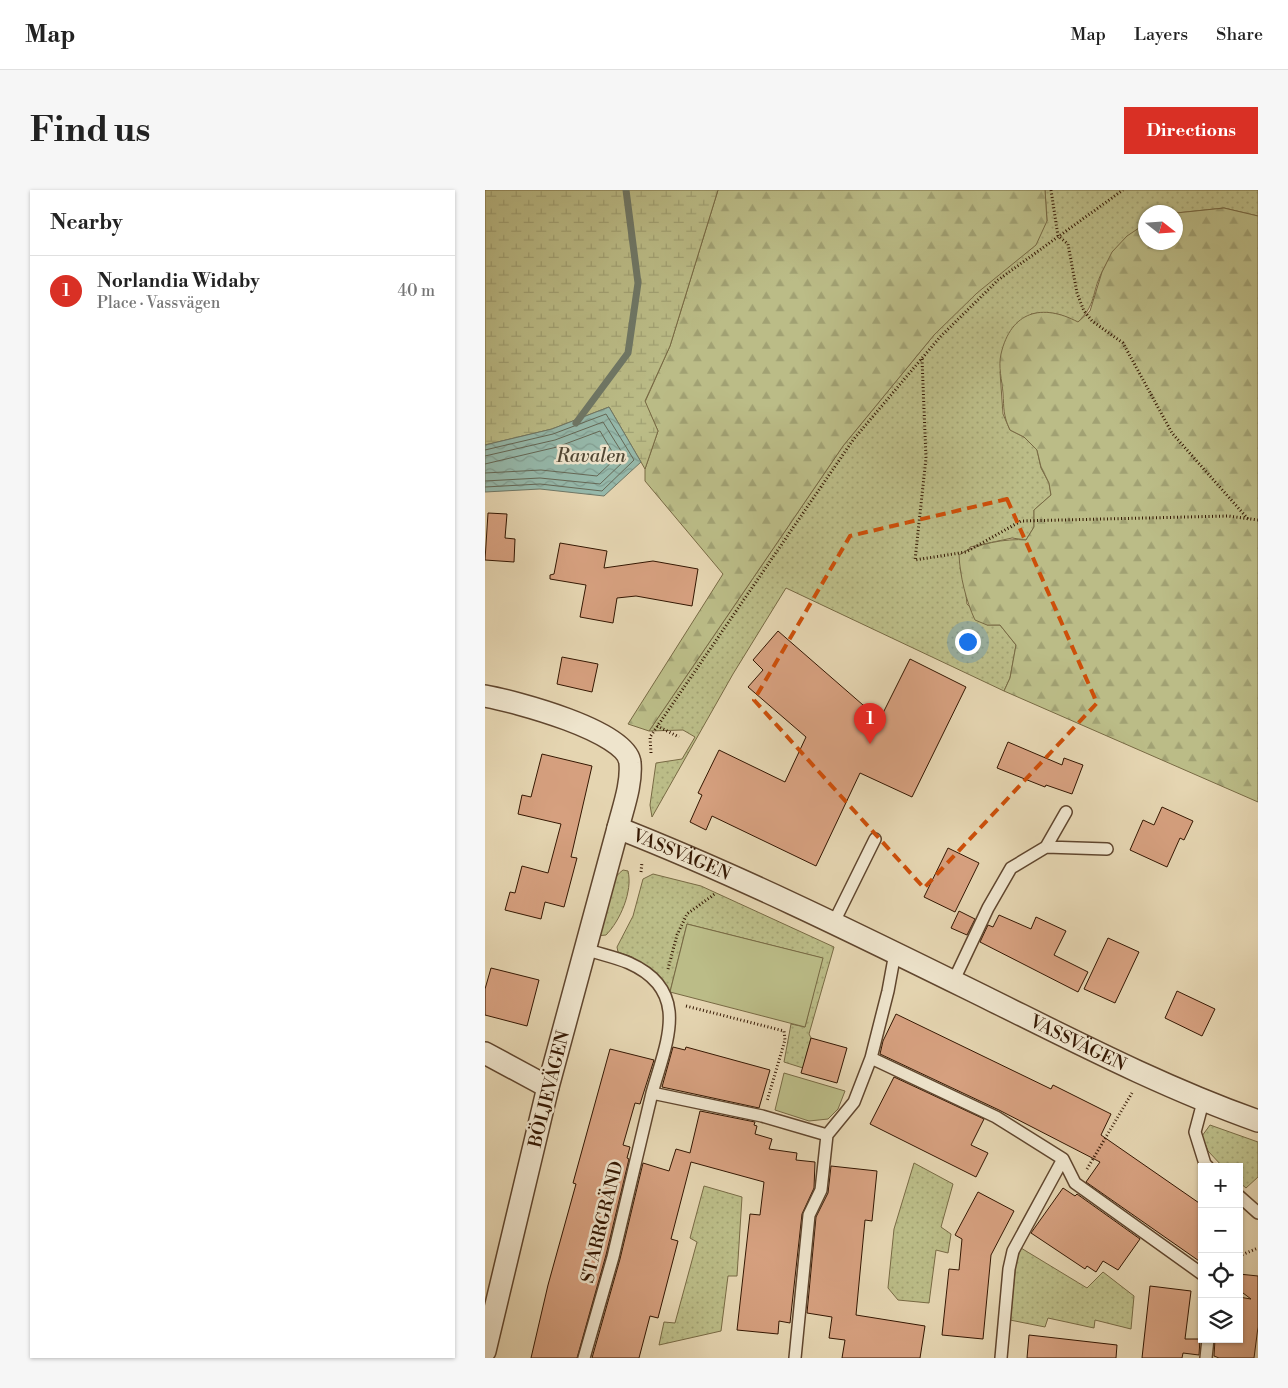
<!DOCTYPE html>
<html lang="en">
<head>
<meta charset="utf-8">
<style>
  body { margin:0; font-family:"Libre Bodoni",serif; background:#f6f6f6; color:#222 }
  .controls { position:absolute; right:15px; bottom:15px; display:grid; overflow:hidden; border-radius:0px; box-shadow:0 1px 4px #0004 }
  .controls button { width:45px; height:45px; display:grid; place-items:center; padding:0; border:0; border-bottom:1px solid #e0e0e0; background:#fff; color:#222; font:25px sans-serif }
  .compass { position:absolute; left:653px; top:15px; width:45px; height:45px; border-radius:50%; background:#fff; box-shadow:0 1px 4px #0004; rotate:107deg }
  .you { position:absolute; left:482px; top:451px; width:18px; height:18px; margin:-12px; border:4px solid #fff; border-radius:50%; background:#1a73e8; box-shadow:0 0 0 8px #1a73e833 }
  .badge { display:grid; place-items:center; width:32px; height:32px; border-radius:50%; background:#d93025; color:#fff; font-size:16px; font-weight:700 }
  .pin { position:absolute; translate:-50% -41px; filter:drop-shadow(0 1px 2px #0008) }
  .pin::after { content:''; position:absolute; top:26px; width:18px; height:15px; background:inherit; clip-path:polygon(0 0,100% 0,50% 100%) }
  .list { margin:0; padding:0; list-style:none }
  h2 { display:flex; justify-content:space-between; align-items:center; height:65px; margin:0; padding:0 20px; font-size:21px }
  h2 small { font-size:16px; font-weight:400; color:#767676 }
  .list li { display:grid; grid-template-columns:32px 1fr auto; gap:15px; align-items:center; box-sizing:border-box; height:70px; padding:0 20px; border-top:1px solid #e0e0e0 }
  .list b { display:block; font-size:19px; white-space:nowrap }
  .list p { margin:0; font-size:16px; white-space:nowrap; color:#767676 }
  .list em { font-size:16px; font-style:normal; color:#767676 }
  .icon { flex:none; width:28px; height:28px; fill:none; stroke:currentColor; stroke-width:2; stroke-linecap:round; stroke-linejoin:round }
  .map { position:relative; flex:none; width:773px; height:1168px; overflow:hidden; border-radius:0px }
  header { display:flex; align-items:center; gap:30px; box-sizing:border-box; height:70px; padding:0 25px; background:#fff; border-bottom:1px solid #e0e0e0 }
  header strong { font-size:24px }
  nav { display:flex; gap:28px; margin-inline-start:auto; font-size:18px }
  .intro { display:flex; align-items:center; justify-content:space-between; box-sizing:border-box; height:120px; padding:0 30px }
  h1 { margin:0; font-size:35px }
  .button { padding:12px 22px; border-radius:0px; background:#d93025; color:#fff; font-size:18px; font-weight:700 }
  main { display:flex; gap:30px; padding:0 30px }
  aside { flex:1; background:#fff; border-radius:0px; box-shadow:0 1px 4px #0004 }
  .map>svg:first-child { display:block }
  .grass { fill:url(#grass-dots); stroke:#786a44 }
  .forest { fill:url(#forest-firs); stroke:#786a44 }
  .wetland { fill:url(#wetland-marsh); stroke:#786a44 }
  .park { fill:#bbbc87; stroke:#786a44 }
  .water { fill:url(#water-waves); stroke:#6f7867 }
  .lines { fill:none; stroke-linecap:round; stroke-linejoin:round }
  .shore { stroke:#656856; stroke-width:1 }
  .stream { stroke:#6f7867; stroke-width:7 }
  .building { fill:#d6a07f; stroke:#341702 }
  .service-casing { stroke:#60462e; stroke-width:14 }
  .minor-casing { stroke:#60462e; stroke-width:24 }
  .path { stroke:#341702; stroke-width:3; stroke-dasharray:1 2.5; stroke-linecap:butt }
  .service { stroke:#eee4cc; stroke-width:11 }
  .minor { stroke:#eee4cc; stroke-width:21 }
  .marked { fill:none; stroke:#cd4f0a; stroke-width:4; stroke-dasharray:10 6; stroke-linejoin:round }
  .labels { text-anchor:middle; stroke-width:5; stroke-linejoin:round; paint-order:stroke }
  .street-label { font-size:18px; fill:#341702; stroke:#eee4cc }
  .water-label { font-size:19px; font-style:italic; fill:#514835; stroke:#eee4cc }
</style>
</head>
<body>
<header>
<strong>Map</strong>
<nav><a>Map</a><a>Layers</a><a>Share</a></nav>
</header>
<div class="intro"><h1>Find us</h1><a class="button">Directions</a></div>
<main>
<aside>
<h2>Nearby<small></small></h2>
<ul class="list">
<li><span class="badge">1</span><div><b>Norlandia Widaby</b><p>Place · Vassvägen</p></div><em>40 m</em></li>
</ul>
</aside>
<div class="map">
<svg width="773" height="1168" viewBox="0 0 773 1168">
  <defs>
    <pattern id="grass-dots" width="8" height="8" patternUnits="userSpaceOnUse" patternTransform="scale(1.25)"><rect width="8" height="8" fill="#bbbc87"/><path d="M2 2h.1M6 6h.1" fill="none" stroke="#a1a173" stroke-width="1.8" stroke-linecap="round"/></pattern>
    <pattern id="forest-firs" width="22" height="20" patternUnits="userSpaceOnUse" patternTransform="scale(1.25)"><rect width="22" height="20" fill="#bbbc87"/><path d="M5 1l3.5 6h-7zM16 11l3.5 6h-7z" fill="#a1a173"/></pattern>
    <pattern id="wetland-marsh" width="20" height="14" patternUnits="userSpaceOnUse" patternTransform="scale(1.25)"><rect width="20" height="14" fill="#bbbc87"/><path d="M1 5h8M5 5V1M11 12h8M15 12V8" fill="none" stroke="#a1a173"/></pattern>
    <pattern id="water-waves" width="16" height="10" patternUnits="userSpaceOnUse" patternTransform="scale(1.25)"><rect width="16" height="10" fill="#96b9ab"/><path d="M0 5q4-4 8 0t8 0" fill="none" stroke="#829e92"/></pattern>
  </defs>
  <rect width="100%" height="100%" fill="#e5d5b1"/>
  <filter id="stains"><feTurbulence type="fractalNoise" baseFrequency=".004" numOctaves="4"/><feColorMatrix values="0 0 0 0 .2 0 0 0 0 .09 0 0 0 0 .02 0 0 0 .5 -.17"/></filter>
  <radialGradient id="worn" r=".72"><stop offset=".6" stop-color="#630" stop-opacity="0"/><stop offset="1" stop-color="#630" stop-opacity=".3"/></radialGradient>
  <path class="grass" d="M560,0H773V26L739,18L691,23L661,22L660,34C642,46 627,62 617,82C606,104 612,114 592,133C577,123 564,121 546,124L515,182L518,224L525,240L539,247L552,260L556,278L564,293L566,305L549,320V337L541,350L527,348L485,357L475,378L480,396L482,414L502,435H515L531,455L525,488L519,501L301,398L248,484L167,627L165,615L171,573L197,569L210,547L198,540L164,541L358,256L449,145L562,31Z
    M138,680L143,681C148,701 135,731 121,745L111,746C117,725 120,693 138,680Z
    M168,684L216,696L349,757L324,844L326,848L318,878L299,872L306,834L320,837L337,768L202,734L185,802L171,783L147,767L133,762L132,757L148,726L158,689Z
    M725,935L773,952V987L761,998L754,992V977H738L723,961L717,946Z
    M429,973L468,994L456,1037L466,1044L463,1063L451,1060L444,1113L413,1110L403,1098L409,1039Z
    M219,996L257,1007L252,1086H243L236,1141L174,1155L179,1132L190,1133L212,1052L205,1048Z
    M536,1058L602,1098L618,1082L649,1106L646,1139L610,1130L609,1138L563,1128L560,1137L525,1130L531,1072Z"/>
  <path class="forest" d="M233,0H560L562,31L551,55L492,103L449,145L358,256L164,541L143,534L238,384L160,291V279L173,241L160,212L185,156Z
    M739,18L773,26V612L519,501L525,488L531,455L515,435H502L490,430C481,411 475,386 474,365C490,354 522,348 541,350L549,337V320L566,305L564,293L556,277L552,260L539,247L525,240C518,225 519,219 518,203C517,190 513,177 516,164C526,121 557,113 593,132L605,121L617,82L627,62L642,46L660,34L661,52H691V23Z"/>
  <path class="wetland" d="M0,0H233L185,156L160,211L173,241L160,279L124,217L67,239L0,255Z"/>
  <path class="park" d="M202,734L338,768L320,837L185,802Z
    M299,883L360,901L353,919L343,929L324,931L290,920Z"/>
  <path class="water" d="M124,217L156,272L119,306L55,299L0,302V255L67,239Z"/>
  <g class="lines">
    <path class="shore" d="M0,260L68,244L121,224L149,270L117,301L55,294L0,297
      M0,266L70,250L118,232L141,269L115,294L55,288L0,291
      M0,274L72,257L115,241L131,268L112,286L56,280L0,283"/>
    <path class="stream" d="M91,233L143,163L153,93L141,0"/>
  </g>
  <path class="building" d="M3,323L22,324L20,348L30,349L29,372L0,370Z
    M75,353L122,361L119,378L168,371L213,379L207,416L151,406L132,408L128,433L95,427L101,395L65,389V385L69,384Z
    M293,441L378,515L397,525L425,469L481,497L427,607L375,583L331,676L227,626L221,640L205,632L217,605L213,603L234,560L300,592L321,547L263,497L278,480L268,470Z
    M77,467L113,474L107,502L72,494Z
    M523,552L577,575L579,568L598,575L587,604L561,595L560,597L512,578Z
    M57,564L107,576L86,667L92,668L79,717L60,712L56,729L20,720L25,702L30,703L37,676L63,683L76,634L33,624L37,605L46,607Z
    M677,617L708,631L699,650L695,648L682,677L645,660L658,630L669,635Z
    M463,658L494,673L470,722L439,707Z
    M474,721L490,729L482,745L466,738Z
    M514,725L546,739L551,727L581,741L569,765L603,782L593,802L495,752L503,735L508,737Z
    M623,748L654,762L630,813L599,799Z
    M6,778L54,790L42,836L0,825V799Z
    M692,801L730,819L717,846L680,828Z
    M411,824L566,899L568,895L626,924L616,945L717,1015V1073L601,992L615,972L514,920L395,864L398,851Z
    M326,848L362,858L352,893L316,883Z
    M188,857L200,860L201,857L285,880L274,918L177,897Z
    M125,859L169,870L155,914L150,913L138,955L145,957L142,968L144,969L121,1065L92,1168H46L63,1095L91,994L88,993Z
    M409,887L499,929L486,955L503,963L491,987L385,934Z
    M215,921L270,932L269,935L272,936L270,944L287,949L284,959L312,963L311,970L330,972L329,998L317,1024L305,1133L294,1131L293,1144L252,1140L265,1024L275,1025L279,992L206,972L186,1049L193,1051L173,1128L165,1126L154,1168H107L135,1069L158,973L184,981L191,959L205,963Z
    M346,976L392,981L387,1031L380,1030L371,1125L440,1136L435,1168H357L360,1150L344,1148L347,1127L322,1123L331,1027L343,1003Z
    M578,998L590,1006L592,1004L655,1049L633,1080L618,1071L611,1082L602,1076L600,1079L546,1043Z
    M493,1002L529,1021L506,1065L498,1149L457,1145L464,1079L474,1080L477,1049L470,1045Z
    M754,1084L773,1086V1137L769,1168H734L729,1166L730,1149H754V1107L766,1109L754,1100Z
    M665,1096L706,1101L700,1149H715L714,1165L698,1163L697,1168H657Z
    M544,1145L632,1155L631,1168H542Z"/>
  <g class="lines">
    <g class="service-casing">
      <path id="service" d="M561,657L581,622
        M348,734L390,649
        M100,759C114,764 130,767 144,773C207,801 181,853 167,903
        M468,792L503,718L526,678L561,657L622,659
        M386,868L511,927L578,969L590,993L717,1084
        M718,912L710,942L720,974L723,977
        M754,1006L773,1023
        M99,1168L128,1067L167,903L277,926L342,945
        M310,1168L324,1025L336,1000L342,945L369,912L386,868L403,801L410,763
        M516,1168L524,1079L528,1061L578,969
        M721,1168L723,1149"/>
    </g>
    <g class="minor-casing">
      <g id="minor">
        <path d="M0,506C28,511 143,541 145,573C147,594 138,618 133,638L63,897L0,1161"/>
        <path id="s1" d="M133,638C260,688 382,749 504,809C593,853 680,898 773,931"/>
        <path d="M0,863L63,897"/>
      </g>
    </g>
    <path class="path" d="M566,0L573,46L583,54L592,103L599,121L607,131L638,153L687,243L763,329
      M437,169L441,268L430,370L481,362L536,331L743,326L773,330
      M172,536L194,547
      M166,563L165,547L368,250L455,147L513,90L638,0
      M156,682L157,672
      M183,779L192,745L202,724L231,703
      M201,816L299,841L300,850L282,911
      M602,979L647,903
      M754,1066L773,1058"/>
    <use href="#service" class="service"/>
    <use href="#minor" class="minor"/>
  </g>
  <path class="marked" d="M522,309L612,513L439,698L269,510L365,346Z"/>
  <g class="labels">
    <g class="street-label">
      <text dy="6" stroke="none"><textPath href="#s1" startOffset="69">VASSVÄGEN</textPath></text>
      <text dy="6" stroke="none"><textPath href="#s1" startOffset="508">VASSVÄGEN</textPath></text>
      <text transform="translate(64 899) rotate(-76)" y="6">BÖLJEVÄGEN</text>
      <text transform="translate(117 1032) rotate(-76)" y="6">STARRGRÄND</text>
    </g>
    <g class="water-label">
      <text x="106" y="272">Ravalen</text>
    </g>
  </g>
  <rect width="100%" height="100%" filter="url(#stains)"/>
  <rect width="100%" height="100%" fill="url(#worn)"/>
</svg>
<div class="controls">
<button>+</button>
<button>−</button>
<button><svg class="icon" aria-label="locate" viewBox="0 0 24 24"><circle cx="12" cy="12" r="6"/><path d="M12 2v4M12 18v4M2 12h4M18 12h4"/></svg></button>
<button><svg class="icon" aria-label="layers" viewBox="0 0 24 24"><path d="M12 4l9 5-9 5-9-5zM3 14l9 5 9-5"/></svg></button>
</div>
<svg class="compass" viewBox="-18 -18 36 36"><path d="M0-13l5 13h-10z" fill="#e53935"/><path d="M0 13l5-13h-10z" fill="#767676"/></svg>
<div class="you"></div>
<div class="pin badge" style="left:385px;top:554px">1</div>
</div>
</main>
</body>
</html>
